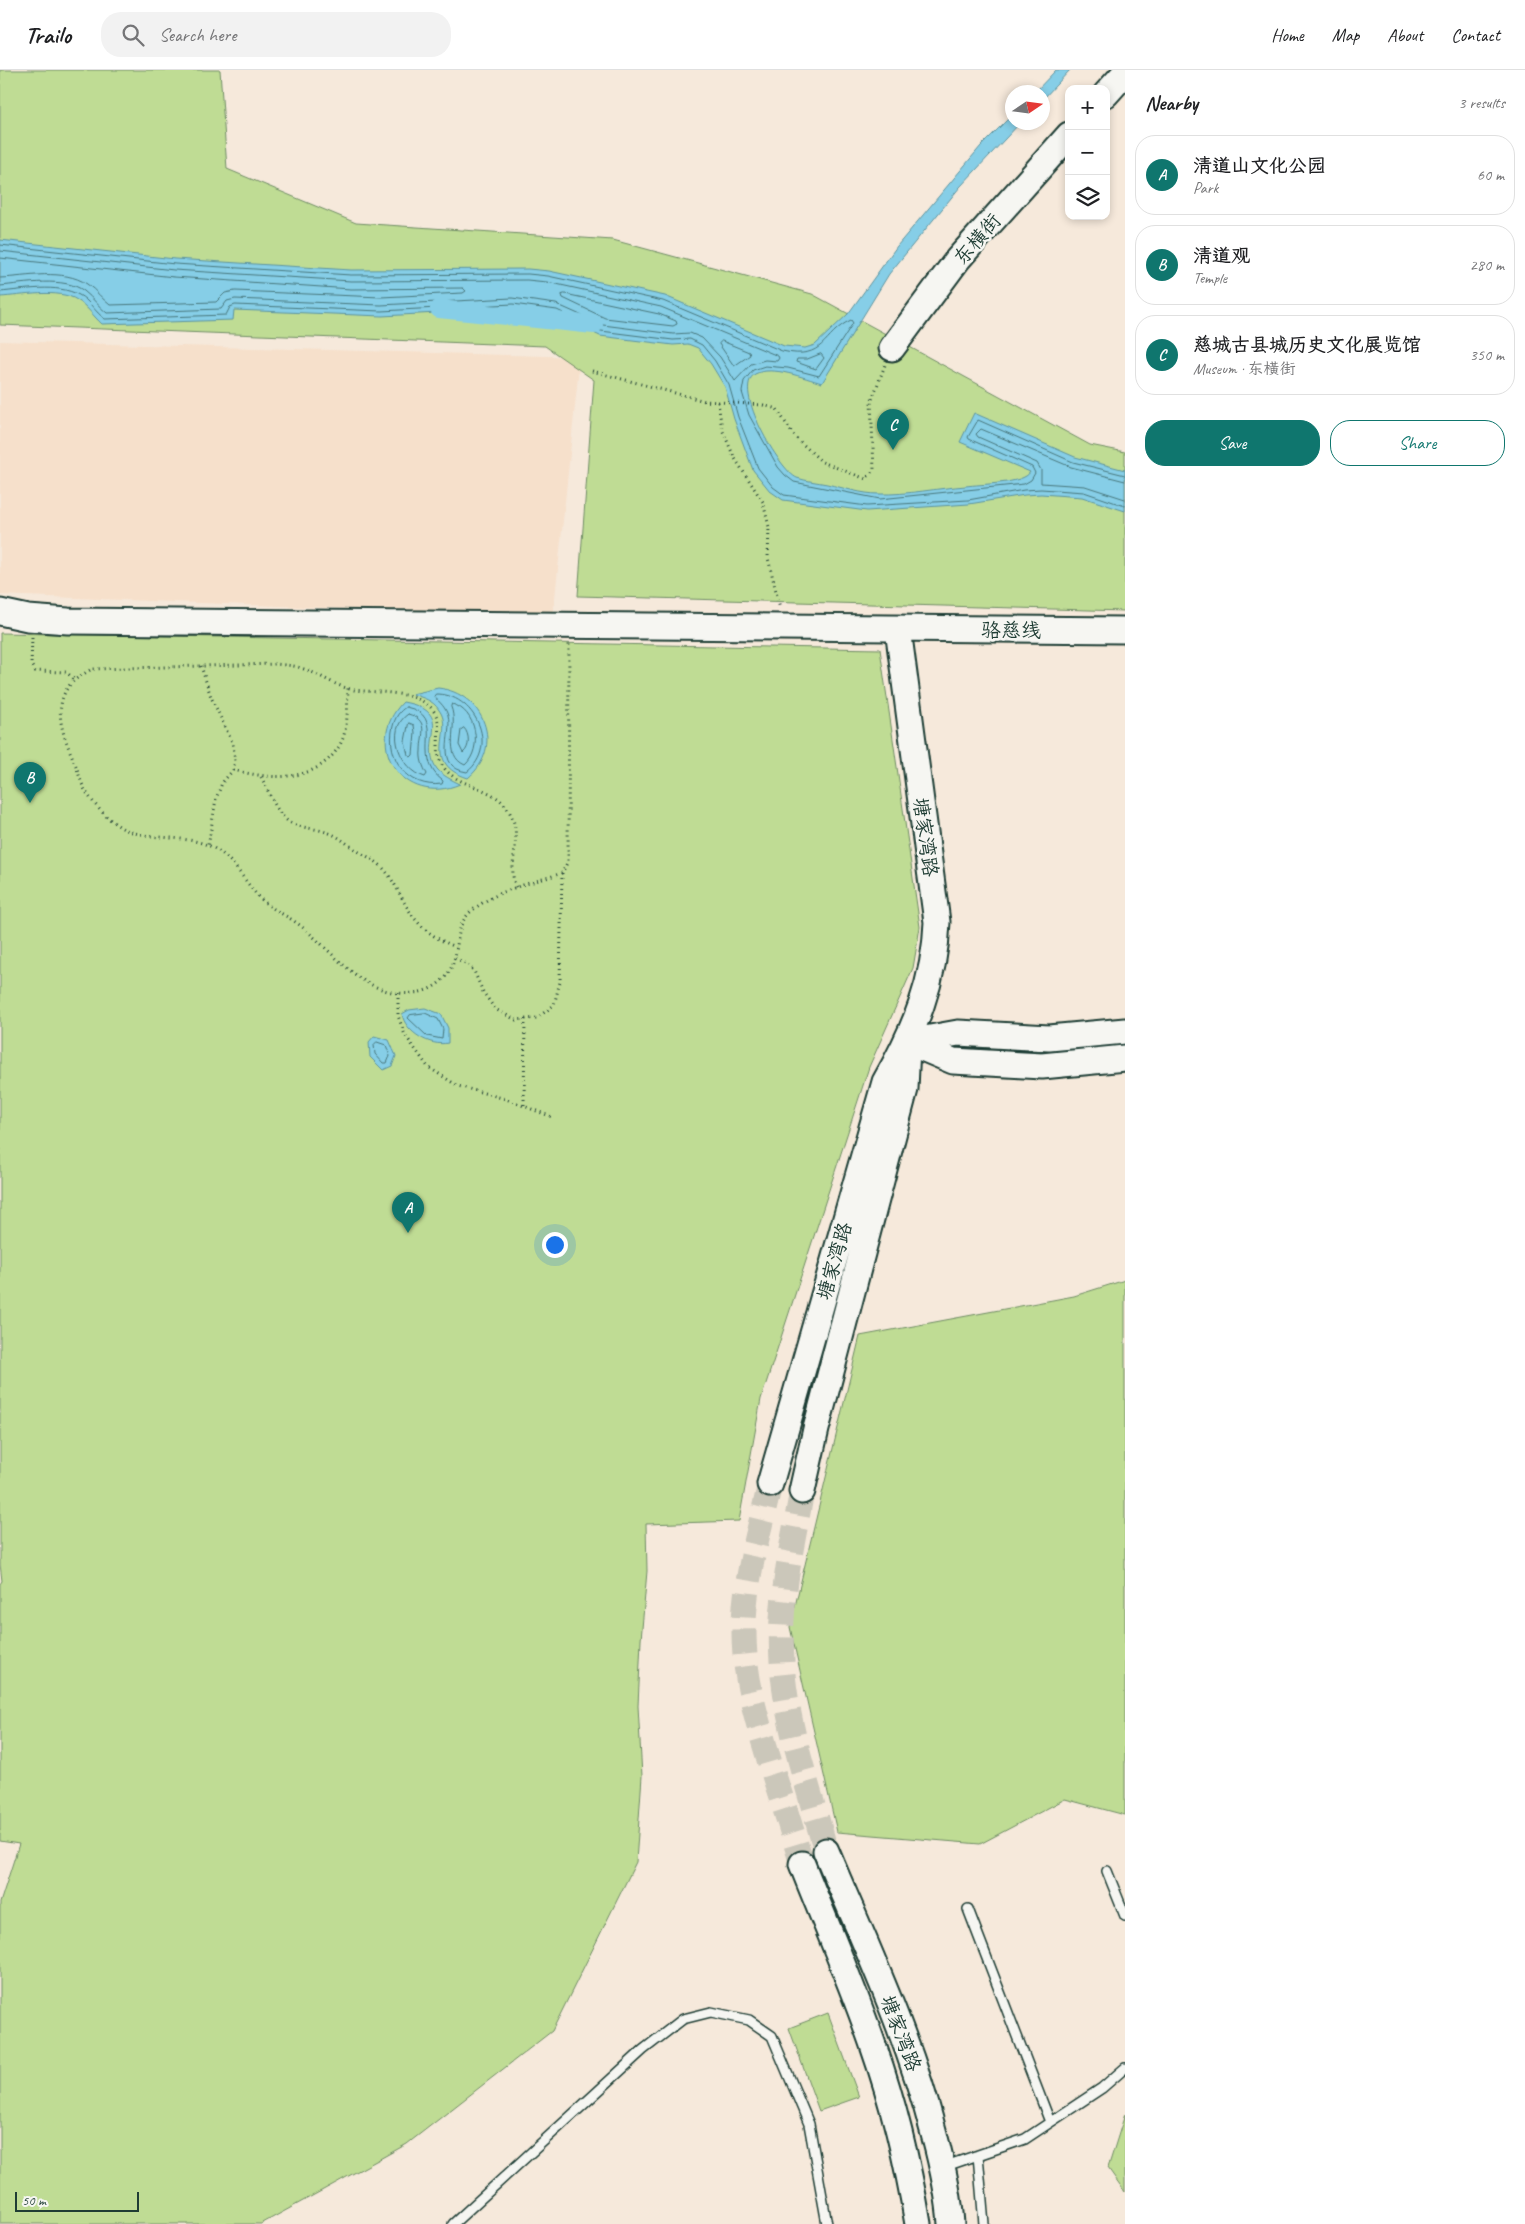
<!DOCTYPE html>
<html lang="en">
<head>
<meta charset="utf-8">
<style>
  body { margin:0; font-family:Caveat,"LXGW WenKai TC",sans-serif; background:#f2f2f2; color:#202124 }
  .controls { position:absolute; right:15px; top:15px; display:grid; overflow:hidden; border-radius:10px; box-shadow:0 2px 8px #0003 }
  .controls button { width:45px; height:45px; display:grid; place-items:center; padding:0; border:0; border-bottom:1px solid #e0e0e0; background:#fff; color:#202124; font:25px sans-serif }
  .compass { position:absolute; left:1005px; top:15px; width:45px; height:45px; border-radius:50%; background:#fff; box-shadow:0 2px 8px #0003; rotate:77deg }
  .scale { position:absolute; left:15px; bottom:12px; width:124px; box-sizing:border-box; padding-left:5px; border:2px solid #1f3d34; border-top:0; font-size:14px; line-height:18px; white-space:nowrap; color:#1f3d34; -webkit-text-stroke:4px #f6f6f2; paint-order:stroke }
  .you { position:absolute; left:554px; top:1174px; width:18px; height:18px; margin:-12px; border:4px solid #fff; border-radius:50%; background:#1a73e8; box-shadow:0 0 0 8px #1a73e833 }
  .badge { display:grid; place-items:center; width:32px; height:32px; border-radius:50%; background:#0f766e; color:#fff; font-size:16px; font-weight:700 }
  .pin { position:absolute; translate:-50% -41px; filter:drop-shadow(0 1px 2px #0008) }
  .pin::after { content:''; position:absolute; top:26px; width:18px; height:15px; background:inherit; clip-path:polygon(0 0,100% 0,50% 100%) }
  .list { margin:0; padding:0; list-style:none }
  h2 { display:flex; justify-content:space-between; align-items:center; height:65px; margin:0; padding:0 20px; font-size:21px }
  h2 small { font-size:16px; font-weight:400; color:#757577 }
  .list li { display:grid; grid-template-columns:32px 1fr auto; gap:15px; align-items:center; box-sizing:border-box; height:80px; margin:0 10px 10px; padding:0 10px; border:1px solid #e0e0e0; border-radius:20px }
  .list b { display:block; font-size:19px; white-space:nowrap }
  .list p { margin:0; font-size:16px; white-space:nowrap; color:#757577 }
  .list em { font-size:16px; font-style:normal; color:#757577 }
  .actions { display:flex; gap:10px; padding:15px 20px }
  .actions a { flex:1; padding:11px 0; border:1px solid #0f766e; border-radius:20px; text-align:center; font-size:18px; color:#0f766e }
  .actions .main { background:#0f766e; color:#fff }
  .icon { flex:none; width:28px; height:28px; fill:none; stroke:currentColor; stroke-width:2; stroke-linecap:round; stroke-linejoin:round }
  .map { position:relative; flex:none; width:1125px; height:2154px; overflow:hidden }
  header { display:flex; align-items:center; gap:30px; box-sizing:border-box; height:70px; padding:0 25px; background:#fff; border-bottom:1px solid #e0e0e0 }
  header strong { font-size:24px }
  nav { display:flex; gap:28px; margin-inline-start:auto; font-size:18px }
  .search { width:350px; height:45px; background:#f2f2f2; display:flex; align-items:center; gap:12px; box-sizing:border-box; padding:0 18px; border-radius:20px; color:#757577; font-size:19px }
  main { display:flex }
  aside { flex:1; background:#fff }
  .map>svg:first-child { display:block }
  .built { fill:#f6e0cb }
  .green { fill:#bfdc94; stroke:#6f8c64 }
  .water { fill:#86cee7; stroke:#5d949f }
  .lines { fill:none; stroke-linecap:round; stroke-linejoin:round }
  .shore { stroke:#48777c; stroke-width:1 }
  .canal { stroke:#86cee7; stroke-width:18 }
  .secondary-tunnel { stroke:#cbc7ba; stroke-width:25; stroke-dasharray:25 12; stroke-linecap:butt }
  .lane-casing { stroke:#1f3d34; stroke-width:12 }
  .secondary-casing { stroke:#1f3d34; stroke-width:29 }
  .path { stroke:#1f3d34; stroke-width:3; stroke-dasharray:1 4; stroke-linecap:butt }
  .lane { stroke:#f6f6f2; stroke-width:9 }
  .secondary { stroke:#f6f6f2; stroke-width:25 }
  .labels { text-anchor:middle; stroke-width:5; stroke-linejoin:round; paint-order:stroke }
  .street-label { font-size:20px; fill:#1f3d34; stroke:#f6f6f2 }
</style>
</head>
<body>
<header>
<strong>Trailo</strong>
<div class="search"><svg class="icon" aria-label="search" viewBox="0 0 24 24"><circle cx="10" cy="10" r="6"/><path d="M15 15l6 6"/></svg>Search here</div>
<nav><a>Home</a><a>Map</a><a>About</a><a>Contact</a></nav>
</header>
<main>
<div class="map">
<svg width="1125" height="2154" viewBox="0 0 1125 2154">
  <rect width="100%" height="100%" fill="#f6e9db"/>
  <filter id="ink" filterUnits="userSpaceOnUse"><feTurbulence type="fractalNoise" baseFrequency=".02" numOctaves="2"/><feDisplacementMap in="SourceGraphic" scale="10" xChannelSelector="R" yChannelSelector="G"/><feConvolveMatrix kernelMatrix="1 2 1 2 8 2 1 2 1" color-interpolation-filters="sRGB"/></filter>
  <g filter="url(#ink)">
    <path class="built" d="M0,271L580,287L553,547L0,525Z"/>
    <path class="green" d="M0,0H220L227,99L356,153L613,170L812,224L1090,375L1125,382V541L578,526L594,310L545,276L0,255Z
      M0,563L880,579L920,857L913,898L869,997L761,1329L739,1451L646,1454L647,1501L641,1570L638,1636L642,1706L636,1792L552,1961L407,2074L261,2154H0V1833L19,1774L0,1771V1514L2,1511L0,1494Z
      M1125,1210V1745L1065,1729L980,1774L837,1762L790,1557L860,1266L1074,1226Z
      M828,1943L859,2027L819,2041L789,1958Z
      M1125,2044V2122L1108,2098Z"/>
    <path class="water" d="M1056,0H1070L1043,29L1042,22H1035Z
      M1012,45V52L1020,53L960,117L889,204L822,313C804,308 772,295 755,304C731,318 780,401 797,408C806,411 817,412 827,414C844,418 862,424 879,424C907,425 938,418 966,416C980,414 1024,414 1030,402L960,372L974,343L1075,387L1125,400V441L1082,427L1041,424L1025,425L969,434L867,441L783,430L770,421L753,400L734,349L725,317L711,294L698,278L688,274L673,275L600,266L555,245L512,239L382,246L234,240L233,250L102,254C94,247 86,235 77,230C59,218 21,226 0,227V170L175,189L351,200L528,199L549,201L665,226L784,276L805,278L815,275L848,244L897,176L981,76Z
      M438,618C484,623 505,677 468,708C421,693 455,661 439,640C433,630 423,628 412,624Z
      M403,632C458,642 418,672 437,699C443,706 452,710 460,714C404,738 361,675 403,632Z
      M425,938L441,944L448,958V973C430,977 405,962 402,944L409,940Z
      M374,966L389,970L396,986L392,996L383,1000L370,987L369,972Z"/>
    <g class="lines">
      <path class="shore" d="M0,175L175,194L351,205L528,204L548,206L663,231L782,281C826,291 821,264 851,250L853,253L819,306L788,298L765,296L753,300L744,311L742,322L749,345L778,397L785,405L794,412L880,429L1024,414L1031,410L1035,403L1032,397L969,369L968,367L978,350L1073,392L1125,405
        M0,181L174,200L351,211L527,210L547,212L661,237L778,286L779,288L777,291L765,290L751,294L735,311L720,287L702,268L690,263L673,264L603,255L556,234L512,228L381,235L235,229L227,231L221,239L107,243C99,237 93,228 84,221C65,206 23,214 0,216
        M0,188L174,207L351,219L463,218L466,221L463,223L381,227L235,221L225,223L216,232L110,235C102,229 96,220 87,214C63,198 27,207 0,208
        M0,222C24,220 57,213 79,225C89,230 95,242 105,249L226,245L230,237L235,235L381,241L513,234L557,240L601,261L673,270L690,269L702,275L715,291L729,315L738,347L758,398L773,417L784,425L867,436L968,430L1024,420L1041,419L1084,422L1125,436
        M565,224L659,244L676,251L677,254L673,256L605,248L563,228L562,225Z
        M722,271L749,282L750,285L734,296L719,274Z
        M821,284L824,288L816,299L796,292L797,289H807Z
        M1125,411L1071,397L981,359L976,364L978,367L1037,393L1041,400V413L1085,416L1125,429
        M436,624C474,623 500,676 467,702C434,697 453,664 448,646C446,638 440,632 434,627Z
        M452,634C477,640 483,679 465,695C442,685 459,656 451,637Z
        M406,637C450,646 409,686 443,711L442,714C408,719 385,688 393,656C395,648 399,641 406,637Z
        M408,644C430,650 421,664 421,681C420,689 423,697 427,704L425,707C401,700 384,660 408,644Z
        M409,653L414,655L415,663L413,685L411,687L408,685L405,672Z
        M464,658C470,664 470,678 463,683L459,675L461,660Z
        M425,943L438,949L443,959L442,969L427,966L408,948L410,945Z
        M377,972L386,975L390,986L387,993H383L375,984L374,975Z"/>
      <path class="canal" d="M439,239L594,255"/>
      <path class="secondary-tunnel" d="M770,1414C759,1463 743,1513 744,1563C744,1609 757,1650 770,1693C781,1727 792,1760 802,1794
        M802,1421C792,1477 778,1534 782,1591C785,1652 810,1722 826,1781"/>
      <g class="lane-casing">
        <path id="lane" d="M1107,1801L1125,1846
          M968,1839L1050,2052
          M978,2085L984,2154
          M943,2097L1025,2069L1102,2018L1125,1998
          M453,2154L643,1980L683,1949L711,1942L749,1950L772,1966L809,2054L827,2154"/>
      </g>
      <g class="secondary-casing">
        <path id="secondary" d="M1106,24L1125,3
          M892,278L958,189L1069,65
          M0,542L28,548L68,551L1125,560
          M908,972L953,991L1042,996L1125,988
          M908,972L958,963L1049,968L1125,961
          M770,1414L885,1012C914,961 935,912 937,852L898,559
          M802,1421L816,1359L905,1019L907,977
          M826,1781C865,1874 909,1966 934,2064C942,2094 949,2124 951,2154
          M802,1794C826,1855 853,1916 874,1978C894,2035 908,2094 918,2154"/>
      </g>
      <path class="path" d="M592,301L705,331L763,335L777,339L794,366L822,392L866,409L874,399L871,332L885,295
        M718,332L722,359L734,387L763,432L769,457L768,488L780,538
        M32,567L31,595L35,601L66,602L74,609
        M201,596L211,627L233,674L235,691L233,700L222,713L216,729L208,777
        M233,700C269,709 314,714 338,678C349,662 347,637 348,618
        M261,707C269,721 276,743 289,752C299,758 315,758 326,762C337,765 343,771 352,777C362,785 374,788 383,798C394,810 399,824 407,837C419,858 434,868 456,877
        M516,817C507,798 521,772 513,750C501,714 463,721 445,699C430,681 446,657 433,640C418,620 376,623 354,620C334,616 320,604 301,598C293,595 283,595 275,594L92,599C80,606 68,612 63,627C55,651 67,673 76,696C79,704 81,713 85,720C94,735 107,749 122,758C151,773 189,762 217,780C233,790 245,811 257,825C269,838 280,842 294,851C328,874 354,918 398,923C424,926 447,915 454,890C460,870 455,853 474,839C499,819 532,813 562,803L568,791L569,574
        M455,888L467,894L474,901L483,922L495,939L516,950L537,948L554,935L560,912L562,803
        M398,923V946L405,965L428,997L458,1016L506,1029L552,1047
        M524,1035L525,949"/>
      <use href="#lane" class="lane"/>
      <use href="#secondary" class="secondary"/>
    </g>
  </g>
  <g class="labels">
    <g class="street-label">
      <text transform="translate(977 169) rotate(-49)" y="7">东横街</text>
      <text x="1011" y="567">骆慈线</text>
      <text transform="translate(926 767) rotate(82)" y="7">塘家湾路</text>
      <text transform="translate(834 1191) rotate(-74)" y="7">塘家湾路</text>
      <text transform="translate(901 1963) rotate(69)" y="7">塘家湾路</text>
    </g>
  </g>
</svg>
<div class="controls">
<button>+</button>
<button>−</button>
<button><svg class="icon" aria-label="layers" viewBox="0 0 24 24"><path d="M12 4l9 5-9 5-9-5zM3 14l9 5 9-5"/></svg></button>
</div>
<svg class="compass" viewBox="-18 -18 36 36"><path d="M0-13l5 13h-10z" fill="#e53935"/><path d="M0 13l5-13h-10z" fill="#757577"/></svg>
<div class="scale">50 m</div>
<div class="you"></div>
<div class="pin badge" style="left:408px;top:1163px">A</div>
<div class="pin badge" style="left:30px;top:733px">B</div>
<div class="pin badge" style="left:893px;top:380px">C</div>
</div>
<aside>
<h2>Nearby<small>3 results</small></h2>
<ul class="list">
<li><span class="badge">A</span><div><b>清道山文化公园</b><p>Park</p></div><em>60 m</em></li>
<li><span class="badge">B</span><div><b>清道观</b><p>Temple</p></div><em>280 m</em></li>
<li><span class="badge">C</span><div><b>慈城古县城历史文化展览馆</b><p>Museum · 东横街</p></div><em>350 m</em></li>
</ul>
<div class="actions"><a class="main">Save</a><a>Share</a></div>
</aside>
</main>
</body>
</html>
